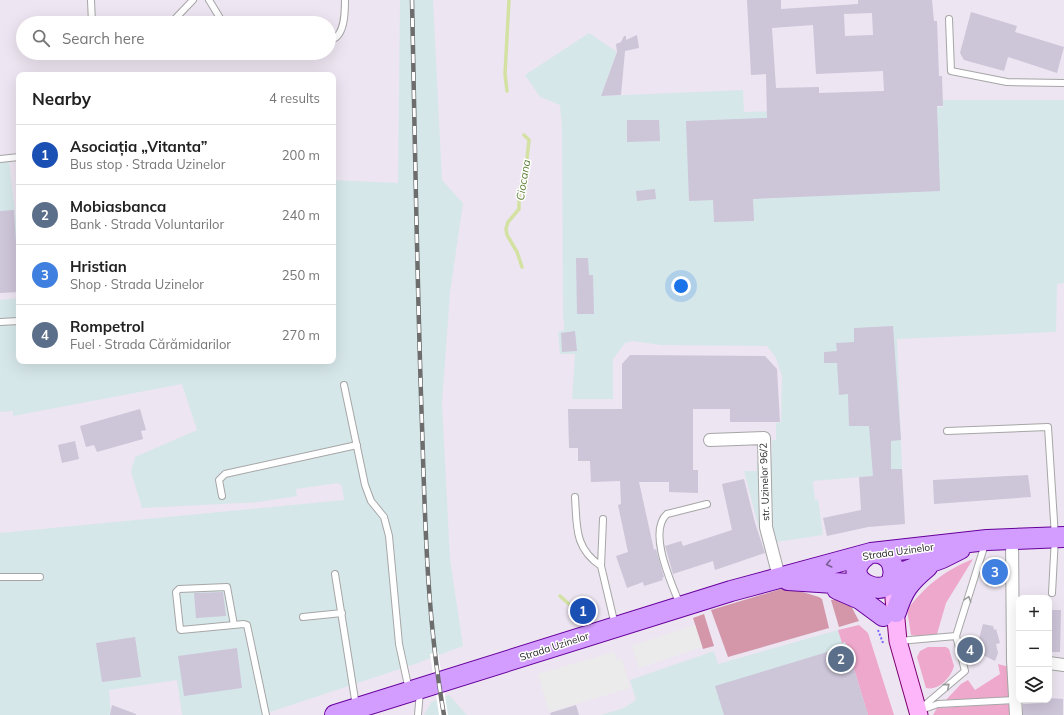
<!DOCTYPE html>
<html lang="en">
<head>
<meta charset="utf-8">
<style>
  body { margin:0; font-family:Mulish,sans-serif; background:#f2f2f2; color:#222 }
  .controls { position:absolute; right:12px; bottom:12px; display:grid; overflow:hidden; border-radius:8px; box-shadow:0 4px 16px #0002 }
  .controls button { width:36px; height:36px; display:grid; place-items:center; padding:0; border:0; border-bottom:1px solid #e0e0e0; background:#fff; color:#222; font:20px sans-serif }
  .you { position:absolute; left:681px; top:286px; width:14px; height:14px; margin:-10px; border:3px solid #fff; border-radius:50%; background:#1a73e8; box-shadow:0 0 0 6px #1a73e833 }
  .badge { display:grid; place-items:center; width:26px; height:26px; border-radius:50%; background:#0002cf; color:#fff; font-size:13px; font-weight:700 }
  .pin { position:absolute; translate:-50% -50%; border:2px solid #fff; box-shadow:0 1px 4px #0006 }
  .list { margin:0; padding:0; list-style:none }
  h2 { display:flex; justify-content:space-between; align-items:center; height:52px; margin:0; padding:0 16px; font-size:17px }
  h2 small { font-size:13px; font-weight:400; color:#767676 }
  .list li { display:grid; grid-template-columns:26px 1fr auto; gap:12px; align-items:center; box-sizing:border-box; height:60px; padding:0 16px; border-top:1px solid #e0e0e0 }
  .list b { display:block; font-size:15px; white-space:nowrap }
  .list p { margin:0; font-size:13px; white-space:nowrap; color:#767676 }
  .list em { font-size:13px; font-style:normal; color:#767676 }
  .icon { flex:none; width:22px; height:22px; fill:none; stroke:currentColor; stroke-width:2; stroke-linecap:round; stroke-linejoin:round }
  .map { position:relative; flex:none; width:1064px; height:715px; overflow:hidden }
  .search { position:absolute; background:#fff; box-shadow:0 4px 16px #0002; left:16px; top:16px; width:320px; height:44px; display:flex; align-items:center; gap:10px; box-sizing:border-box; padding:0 14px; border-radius:22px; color:#767676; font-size:15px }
  .panel { position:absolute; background:#fff; box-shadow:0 4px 16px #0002; left:16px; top:72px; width:320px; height:292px; border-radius:8px }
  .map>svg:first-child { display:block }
  .industrial { fill:#d6e7ea }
  .grass { fill:#eea8cb }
  .forest { fill:#d397a9 }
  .parking { fill:#ebebeb }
  .pier { fill:#fff }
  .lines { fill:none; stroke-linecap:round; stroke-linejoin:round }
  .stream { stroke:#d3e1a3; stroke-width:3.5 }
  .building { fill:#cdc5d8; fill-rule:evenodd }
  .lane-casing { stroke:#a6a6a6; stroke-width:8 }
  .street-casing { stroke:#a6a6a6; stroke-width:14 }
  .secondary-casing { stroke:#7d0070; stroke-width:19 }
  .primary-casing { stroke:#66009b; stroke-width:22 }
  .path { stroke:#7668ff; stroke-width:2; stroke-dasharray:2 2; stroke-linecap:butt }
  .lane { stroke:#fff; stroke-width:6 }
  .street { stroke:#fff; stroke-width:12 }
  .secondary { stroke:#feb6fb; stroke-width:17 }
  .primary { stroke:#d39cff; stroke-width:20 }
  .rail-casing { stroke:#6d6d6d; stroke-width:4.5 }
  .rail { stroke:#fff; stroke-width:3; stroke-dasharray:9; stroke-linecap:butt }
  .oneway { stroke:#795e8f }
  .oneway2 { stroke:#9a9a9a }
  .labels { text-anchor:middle; stroke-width:3; stroke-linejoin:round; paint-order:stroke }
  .street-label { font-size:10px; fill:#1f1f1f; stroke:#fff }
  .water-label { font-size:11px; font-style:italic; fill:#587c32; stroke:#fff }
</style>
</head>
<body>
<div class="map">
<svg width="1064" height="715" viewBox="0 0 1064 715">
  <rect width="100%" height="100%" fill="#ede5f1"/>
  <path class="industrial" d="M400,0H433L442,180L463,203L450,293L442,403L450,559L463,646L415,664L261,715H182L177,680L109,690L111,715H0V533L344,500L342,486L338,483L296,489L297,496L259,502L142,508L131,472L135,457L197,430L182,384L13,416V411L0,412V300L19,298V361H333V180L398,183Z
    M589,33L617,52L601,96L743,90L744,112L943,107V100H1064V283L1057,284L1056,332L897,339L902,469L873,471V476L813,481L815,500L818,499L823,535L763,544L744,471H757V460L772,459V440H776V423L781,422L782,376L776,358L767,346L661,345L632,341L625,343L613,359V399H572L575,354H560L558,332L564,330V323L563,317L562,128L560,105L540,97L525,75Z
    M9,161L19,248L0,250V162Z
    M838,630L842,643L845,642L866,715H601L624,708L636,700L630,680L714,651L718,664Z
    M449,695L467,715H424L431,702Z"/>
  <path class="grass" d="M973,559L946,603L937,634L919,637L911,635L907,610C926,585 944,571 973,559Z
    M859,625L868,633L894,715H868L847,646L845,642L842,643L838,630Z
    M928,647H946L949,649L954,666C951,678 938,691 926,688L917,657L920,651Z
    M998,664L1009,667L1011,697L946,700L961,684L968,680L975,690L1000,674Z
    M1006,704L1010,705L1013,715H933L937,708Z"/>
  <path class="forest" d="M781,589L796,590L819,597L822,599L829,628L728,657L711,610Z
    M838,599L850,604L859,621L839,627L831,600Z
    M704,614L714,646L703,649L693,618Z"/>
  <path class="parking" d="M695,625L702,647L639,668L632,646Z
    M614,652L617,660L622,659L630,688L549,712L538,674Z"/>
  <path class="pier" d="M438,652L448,715H439L430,654Z"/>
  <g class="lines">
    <path class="stream" d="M507,91L505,74L509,0
      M522,267L517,252L507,235L506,229L508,222L519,209V193L526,168L529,140L524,135
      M560,596L579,613"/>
  </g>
  <path class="building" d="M747,0H781V9L858,4V0H932L934,21H937L939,76H942L943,106H937L940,191L753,199L754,221L714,222L713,200L689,201L686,121L767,118L766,74L751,75ZM872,13L873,35L845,36L844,14ZM813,25L816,74L883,71L884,91L819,93V87L776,88L772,28Z
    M971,12L1017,26L1015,32L1064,47L1057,73L1008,57L1004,71L964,60L960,53Z
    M637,35L639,48L625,51L621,95L601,96L617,52L616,44L621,42L624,36H626V40Z
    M627,120H659L660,141L627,142Z
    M655,189L656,199L637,201L636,191Z
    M14,210L19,292L0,293V211Z
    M576,258H588L589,275H593L594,314H577Z
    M893,326L901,440L891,441V469H902L905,524L868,527L827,536L823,518L861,510L859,477L873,476L869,426H849L848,394L839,395L837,363H824V352L837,351L836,343L854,342V328Z
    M575,331L577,351L562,352L561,333Z
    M630,355L765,356L777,369L780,422H730V409H693V470H698V493L669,492V482H639L654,550L656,549L664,577L662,578L663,580L644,586L643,582L627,588L616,556L628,552L618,505L621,504L620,481L591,482L590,461H578V448H569L568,409H622V364Z
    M140,409L146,430L141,431L143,439L97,452L94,445L86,447L80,426Z
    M75,441L79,459L62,463L58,445Z
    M1028,475L1031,497L934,504L933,480Z
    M744,479L755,523L765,553L715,570L713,561L673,574L665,546L681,541L683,546L732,530L722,484Z
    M994,571L996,584L986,586L984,573Z
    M223,592L226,616L196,618L194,593Z
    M1049,610H1061L1060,652H1049Z
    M983,624L993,626L994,630L996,629L1000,643L996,644L998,653L995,661L983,655L967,659L963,646L978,643Z
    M135,637L141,677L102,682L96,643Z
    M847,646L868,715H724L715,686Z
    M237,648L242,688L184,696L178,656Z
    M1049,698L1063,699V715H1023V704L1042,703V700H1049Z
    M112,705L136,714V715H110Z
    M576,705L579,715H551L550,713Z"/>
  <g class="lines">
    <g class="lane-casing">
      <path id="lane" d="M91,0L92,23
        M209,0L223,23
        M949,19L951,71L1007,82L1064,83
        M171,23L193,0
        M329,40C345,39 345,12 345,0
        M0,159L19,157
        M0,322L19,321
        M344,385L365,485L371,501L384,517L389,536L399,644L409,690
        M947,431L1048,427L1055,537L1052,593
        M222,496L219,480L225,474L357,445
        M575,497C577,526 574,548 601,566
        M603,519L601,566L615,625
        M335,574L356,706
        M0,577H40
        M680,605C672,584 647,532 667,514L707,504
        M303,617L342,613
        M234,625L227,587L179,589L176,592L180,629L181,630L244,624L247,625L266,715
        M956,636L985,544
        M899,641L956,636L965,671L919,710
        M921,710L938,704L1015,700
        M418,715L420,691"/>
    </g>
    <g class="street-casing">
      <path id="street" d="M710,440L764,438L766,527L779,577
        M1012,538L1013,660L1016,715
        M1049,663L1064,665"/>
    </g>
    <g class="secondary-casing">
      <path id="secondary" d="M894,598L898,641L919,715"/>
    </g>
    <g class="primary-casing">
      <path id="primary" d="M867,555C831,582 900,606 893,568C892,560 886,555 879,553
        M893,576L942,558L960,549
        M788,580L865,585
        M837,589L860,599L883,616
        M896,612C903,590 909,582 927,567
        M335,715L731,591L871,553L987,540L1064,537"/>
    </g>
    <path class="path" d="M878,630L883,643"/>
    <use href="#lane" class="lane"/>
    <use href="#street" class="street"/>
    <use href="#secondary" class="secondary"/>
    <use href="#primary" class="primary"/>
    <g class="rail-casing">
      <path id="rail" d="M412,0C415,142 417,283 422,425C425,522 427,619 444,715"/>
    </g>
    <use href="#rail" class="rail"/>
  </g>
  <defs><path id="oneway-chevron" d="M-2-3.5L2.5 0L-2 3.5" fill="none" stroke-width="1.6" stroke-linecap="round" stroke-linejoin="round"/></defs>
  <use class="oneway" href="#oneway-chevron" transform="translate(829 564) rotate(166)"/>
  <g class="oneway2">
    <use href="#oneway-chevron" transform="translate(968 599) rotate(-72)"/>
    <use href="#oneway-chevron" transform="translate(947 686) rotate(-40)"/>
  </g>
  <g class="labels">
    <g class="street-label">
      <text transform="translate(764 482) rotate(-92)" y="4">str. Uzinelor 96/2</text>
      <text transform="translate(898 551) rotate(-8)" y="4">Strada Uzinelor</text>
      <text transform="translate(554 646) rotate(-18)" y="4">Strada Uzinelor</text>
    </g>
    <g class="water-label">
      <text transform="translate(523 180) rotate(-81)" y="4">Ciocana</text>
    </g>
  </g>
</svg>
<div class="controls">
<button>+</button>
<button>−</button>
<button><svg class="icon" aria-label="layers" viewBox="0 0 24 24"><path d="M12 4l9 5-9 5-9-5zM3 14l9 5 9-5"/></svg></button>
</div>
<div class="you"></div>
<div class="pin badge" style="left:583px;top:611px;background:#1a4fb4">1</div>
<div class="pin badge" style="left:841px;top:659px;background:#5c6f8a">2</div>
<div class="pin badge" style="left:995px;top:572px;background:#3f7fe0">3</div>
<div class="pin badge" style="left:970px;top:650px;background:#5c6f8a">4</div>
<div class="search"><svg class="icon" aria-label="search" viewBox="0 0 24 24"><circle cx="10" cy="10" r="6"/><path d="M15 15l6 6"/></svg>Search here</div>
<section class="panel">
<h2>Nearby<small>4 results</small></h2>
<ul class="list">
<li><span class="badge" style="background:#1a4fb4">1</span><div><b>Asociația „Vitanta”</b><p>Bus stop · Strada Uzinelor</p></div><em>200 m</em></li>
<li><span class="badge" style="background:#5c6f8a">2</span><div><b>Mobiasbanca</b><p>Bank · Strada Voluntarilor</p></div><em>240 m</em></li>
<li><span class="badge" style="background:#3f7fe0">3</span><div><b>Hristian</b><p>Shop · Strada Uzinelor</p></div><em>250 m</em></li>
<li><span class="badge" style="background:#5c6f8a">4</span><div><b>Rompetrol</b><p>Fuel · Strada Cărămidarilor</p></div><em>270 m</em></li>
</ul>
</section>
</div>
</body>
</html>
